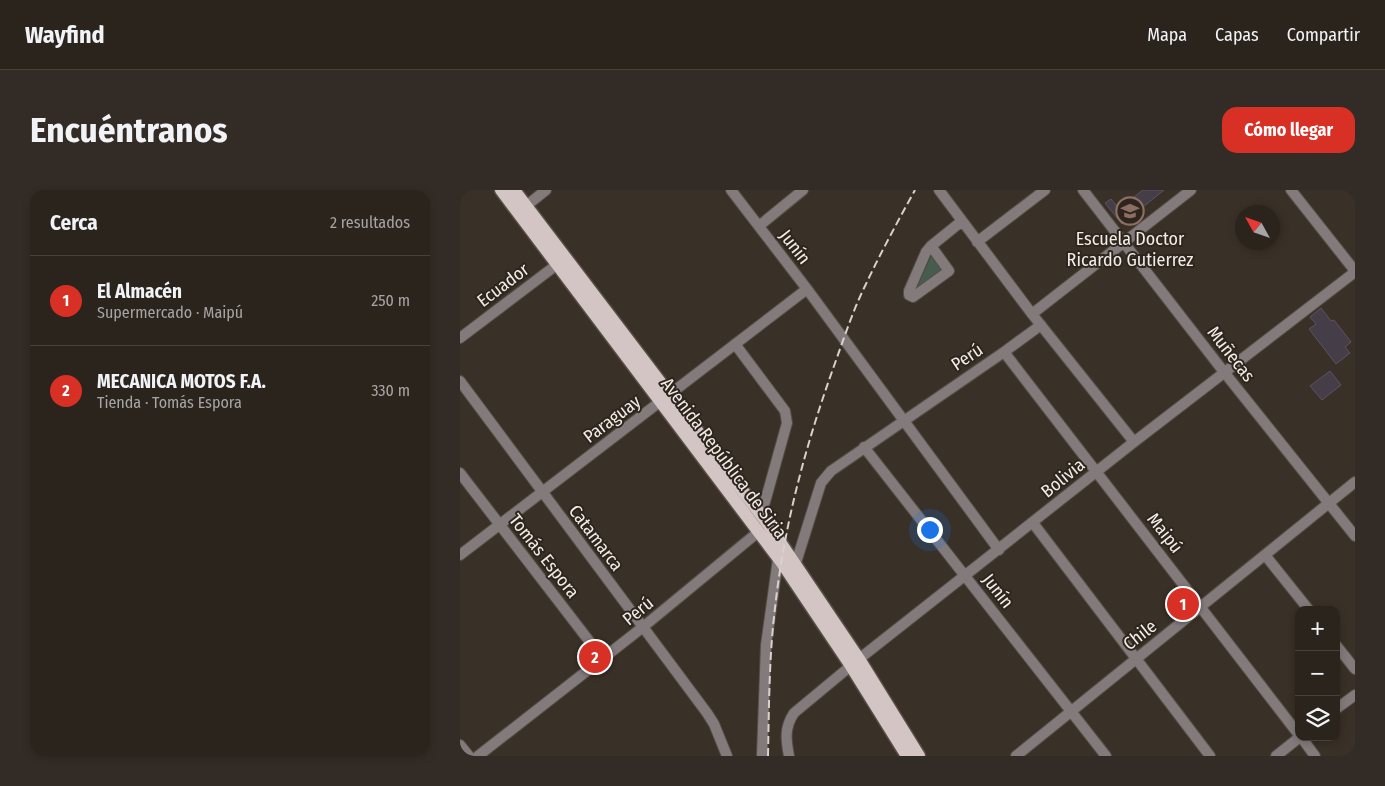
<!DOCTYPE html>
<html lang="es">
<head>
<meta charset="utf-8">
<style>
  body { margin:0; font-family:"Fira Sans Condensed",sans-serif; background:#332c26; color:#f1f3f6 }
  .controls { position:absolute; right:15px; bottom:15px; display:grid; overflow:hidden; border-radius:10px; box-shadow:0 2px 8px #0003 }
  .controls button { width:45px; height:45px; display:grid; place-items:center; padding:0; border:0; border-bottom:1px solid #47413b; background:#2b241d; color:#f1f3f6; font:25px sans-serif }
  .compass { position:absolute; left:775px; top:15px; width:45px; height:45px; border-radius:50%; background:#2b241d; box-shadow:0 2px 8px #0003; rotate:310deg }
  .you { position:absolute; left:469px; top:339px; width:18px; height:18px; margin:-12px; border:4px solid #fff; border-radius:50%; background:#1a73e8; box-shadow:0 0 0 8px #1a73e833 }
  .badge { display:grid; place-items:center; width:32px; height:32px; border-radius:50%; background:#d93025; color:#fff; font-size:16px; font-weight:700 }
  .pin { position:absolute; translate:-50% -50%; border:2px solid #fff; box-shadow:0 1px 5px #0006 }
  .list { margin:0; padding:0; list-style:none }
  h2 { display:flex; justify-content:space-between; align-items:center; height:65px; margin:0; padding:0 20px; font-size:21px }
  h2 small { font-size:16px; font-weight:400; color:#a6a4a4 }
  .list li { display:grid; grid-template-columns:32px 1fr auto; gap:15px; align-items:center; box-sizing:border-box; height:90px; padding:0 20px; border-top:1px solid #47413b }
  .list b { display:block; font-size:19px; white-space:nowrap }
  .list p { margin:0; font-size:16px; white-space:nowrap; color:#a6a4a4 }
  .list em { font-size:16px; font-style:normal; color:#a6a4a4 }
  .icon { flex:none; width:28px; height:28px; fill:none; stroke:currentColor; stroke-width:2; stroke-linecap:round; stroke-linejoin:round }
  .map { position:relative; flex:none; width:895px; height:566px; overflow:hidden; border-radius:15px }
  header { display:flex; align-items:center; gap:30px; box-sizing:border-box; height:70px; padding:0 25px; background:#2b241d; border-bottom:1px solid #47413b }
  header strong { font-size:24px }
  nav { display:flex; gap:28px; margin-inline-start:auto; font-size:18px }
  .intro { display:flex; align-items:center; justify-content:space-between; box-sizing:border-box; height:120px; padding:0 30px }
  h1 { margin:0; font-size:35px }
  .button { padding:12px 22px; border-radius:15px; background:#d93025; color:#fff; font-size:18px; font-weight:700 }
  main { display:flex; gap:30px; padding:0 30px }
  aside { flex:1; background:#2b241d; border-radius:15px; box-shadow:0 2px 8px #0003 }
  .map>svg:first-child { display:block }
  .green { fill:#465c4f }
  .building { fill:#453e49; stroke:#5b545f }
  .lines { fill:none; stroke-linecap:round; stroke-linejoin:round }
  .minor-casing { stroke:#574e46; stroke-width:12 }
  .major-casing { stroke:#574e46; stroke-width:15 }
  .minor { stroke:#837b7b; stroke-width:10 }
  .major { stroke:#d4c5c5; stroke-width:12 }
  .rail { stroke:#d8d2cc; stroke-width:2; stroke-dasharray:8 4; stroke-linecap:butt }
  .labels { text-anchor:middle; stroke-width:4; stroke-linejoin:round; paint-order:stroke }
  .poi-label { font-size:18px; fill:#f2ece7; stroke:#2e261e }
  .street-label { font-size:18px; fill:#f2ece7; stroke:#2e261e }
</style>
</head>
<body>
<header>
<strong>Wayfind</strong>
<nav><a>Mapa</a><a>Capas</a><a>Compartir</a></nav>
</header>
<div class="intro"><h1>Encuéntranos</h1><a class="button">Cómo llegar</a></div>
<main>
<aside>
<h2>Cerca<small>2 resultados</small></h2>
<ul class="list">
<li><span class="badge">1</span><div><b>El Almacén</b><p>Supermercado · Maipú</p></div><em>250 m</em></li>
<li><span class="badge">2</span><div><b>MECANICA MOTOS F.A.</b><p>Tienda · Tomás Espora</p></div><em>330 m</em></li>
</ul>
</aside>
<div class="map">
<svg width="895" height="566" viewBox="0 0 895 566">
  <rect width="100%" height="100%" fill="#393027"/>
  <path class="green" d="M473,62L485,80L455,101Z"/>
  <path class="building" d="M683,0H704L662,34L645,13L651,9L659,19Z
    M861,118L871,131L874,130L891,152L885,157L890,163L876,174L849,139L856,134L850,127Z
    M870,181L881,195L862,210L850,196Z"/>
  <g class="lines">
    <g class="minor-casing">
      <path id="minor" d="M271,0L347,99L539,360
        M479,0L572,124L674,252
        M623,0L764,182L895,346
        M831,0L895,81
        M61,20L86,0
        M299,36L343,0
        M517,52L585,0
        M471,56L489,81L453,107L449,105V101L466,62L471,56L502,31
        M572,124L731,0
        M0,148L103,70
        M275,154L325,221L327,233L305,312L298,321
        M544,162L839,545
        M0,191L247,523L254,534L267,566
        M404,257L646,566
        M0,283L143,469
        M573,333L750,566
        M0,365L347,99
        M805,365L849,420
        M334,379L361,293L371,281L544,162L581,135
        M876,455L895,479
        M876,519L895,505
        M841,547L855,566
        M0,555L9,566
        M18,566L183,437L303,338
        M302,566L306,455L318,369
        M329,566C326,550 324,538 334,523L399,469L674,252L895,82
        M556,566L895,292
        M816,566L840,547"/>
    </g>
    <g class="major-casing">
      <path id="major" d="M41,0L322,373L391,476L447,566
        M54,0L308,334L399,469L459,566"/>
    </g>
    <use href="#minor" class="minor"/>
    <use href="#major" class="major"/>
    <path class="rail" d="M308,566C309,517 309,467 315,418C324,335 346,254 374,176C384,148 393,120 406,94C421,62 438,31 455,0"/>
  </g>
  <defs>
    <g id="school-ring" transform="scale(1.4375)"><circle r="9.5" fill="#2e261e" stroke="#8d6e63" stroke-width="1.5"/><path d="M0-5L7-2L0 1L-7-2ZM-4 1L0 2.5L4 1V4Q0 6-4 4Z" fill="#8d6e63"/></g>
  </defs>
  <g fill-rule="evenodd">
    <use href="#school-ring" x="670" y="21"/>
  </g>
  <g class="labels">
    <g class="poi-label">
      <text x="670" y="55">Escuela Doctor<tspan x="670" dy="21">Ricardo Gutierrez</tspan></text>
    </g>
    <g class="street-label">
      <text transform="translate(335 57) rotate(52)" y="6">Junín</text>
      <text transform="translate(43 95) rotate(-37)" y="6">Ecuador</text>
      <text transform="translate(771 164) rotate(52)" y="6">Muñecas</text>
      <text transform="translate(507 167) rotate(-34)" y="6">Perú</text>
      <text transform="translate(152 229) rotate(-37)" y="6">Paraguay</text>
      <text transform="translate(264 268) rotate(53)" y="6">Avenida República de Siria</text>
      <text transform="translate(603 288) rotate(-39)" y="6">Bolivia</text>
      <text transform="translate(705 343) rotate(52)" y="6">Maipú</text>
      <text transform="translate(136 348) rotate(53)" y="6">Catamarca</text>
      <text transform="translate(84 366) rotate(52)" y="6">Tomás Espora</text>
      <text transform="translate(538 401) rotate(52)" y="6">Junín</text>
      <text transform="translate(178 421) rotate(-39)" y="6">Perú</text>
      <text transform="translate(680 445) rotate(-38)" y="6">Chile</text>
    </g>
  </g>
</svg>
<div class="controls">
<button>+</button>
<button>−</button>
<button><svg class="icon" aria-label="layers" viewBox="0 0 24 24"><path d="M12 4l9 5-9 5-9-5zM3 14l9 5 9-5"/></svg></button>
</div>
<svg class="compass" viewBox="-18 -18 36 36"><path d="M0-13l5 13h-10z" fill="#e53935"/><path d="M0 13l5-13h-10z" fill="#a6a4a4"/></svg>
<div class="you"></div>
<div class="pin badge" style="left:723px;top:414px">1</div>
<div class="pin badge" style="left:135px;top:467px">2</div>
</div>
</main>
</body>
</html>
